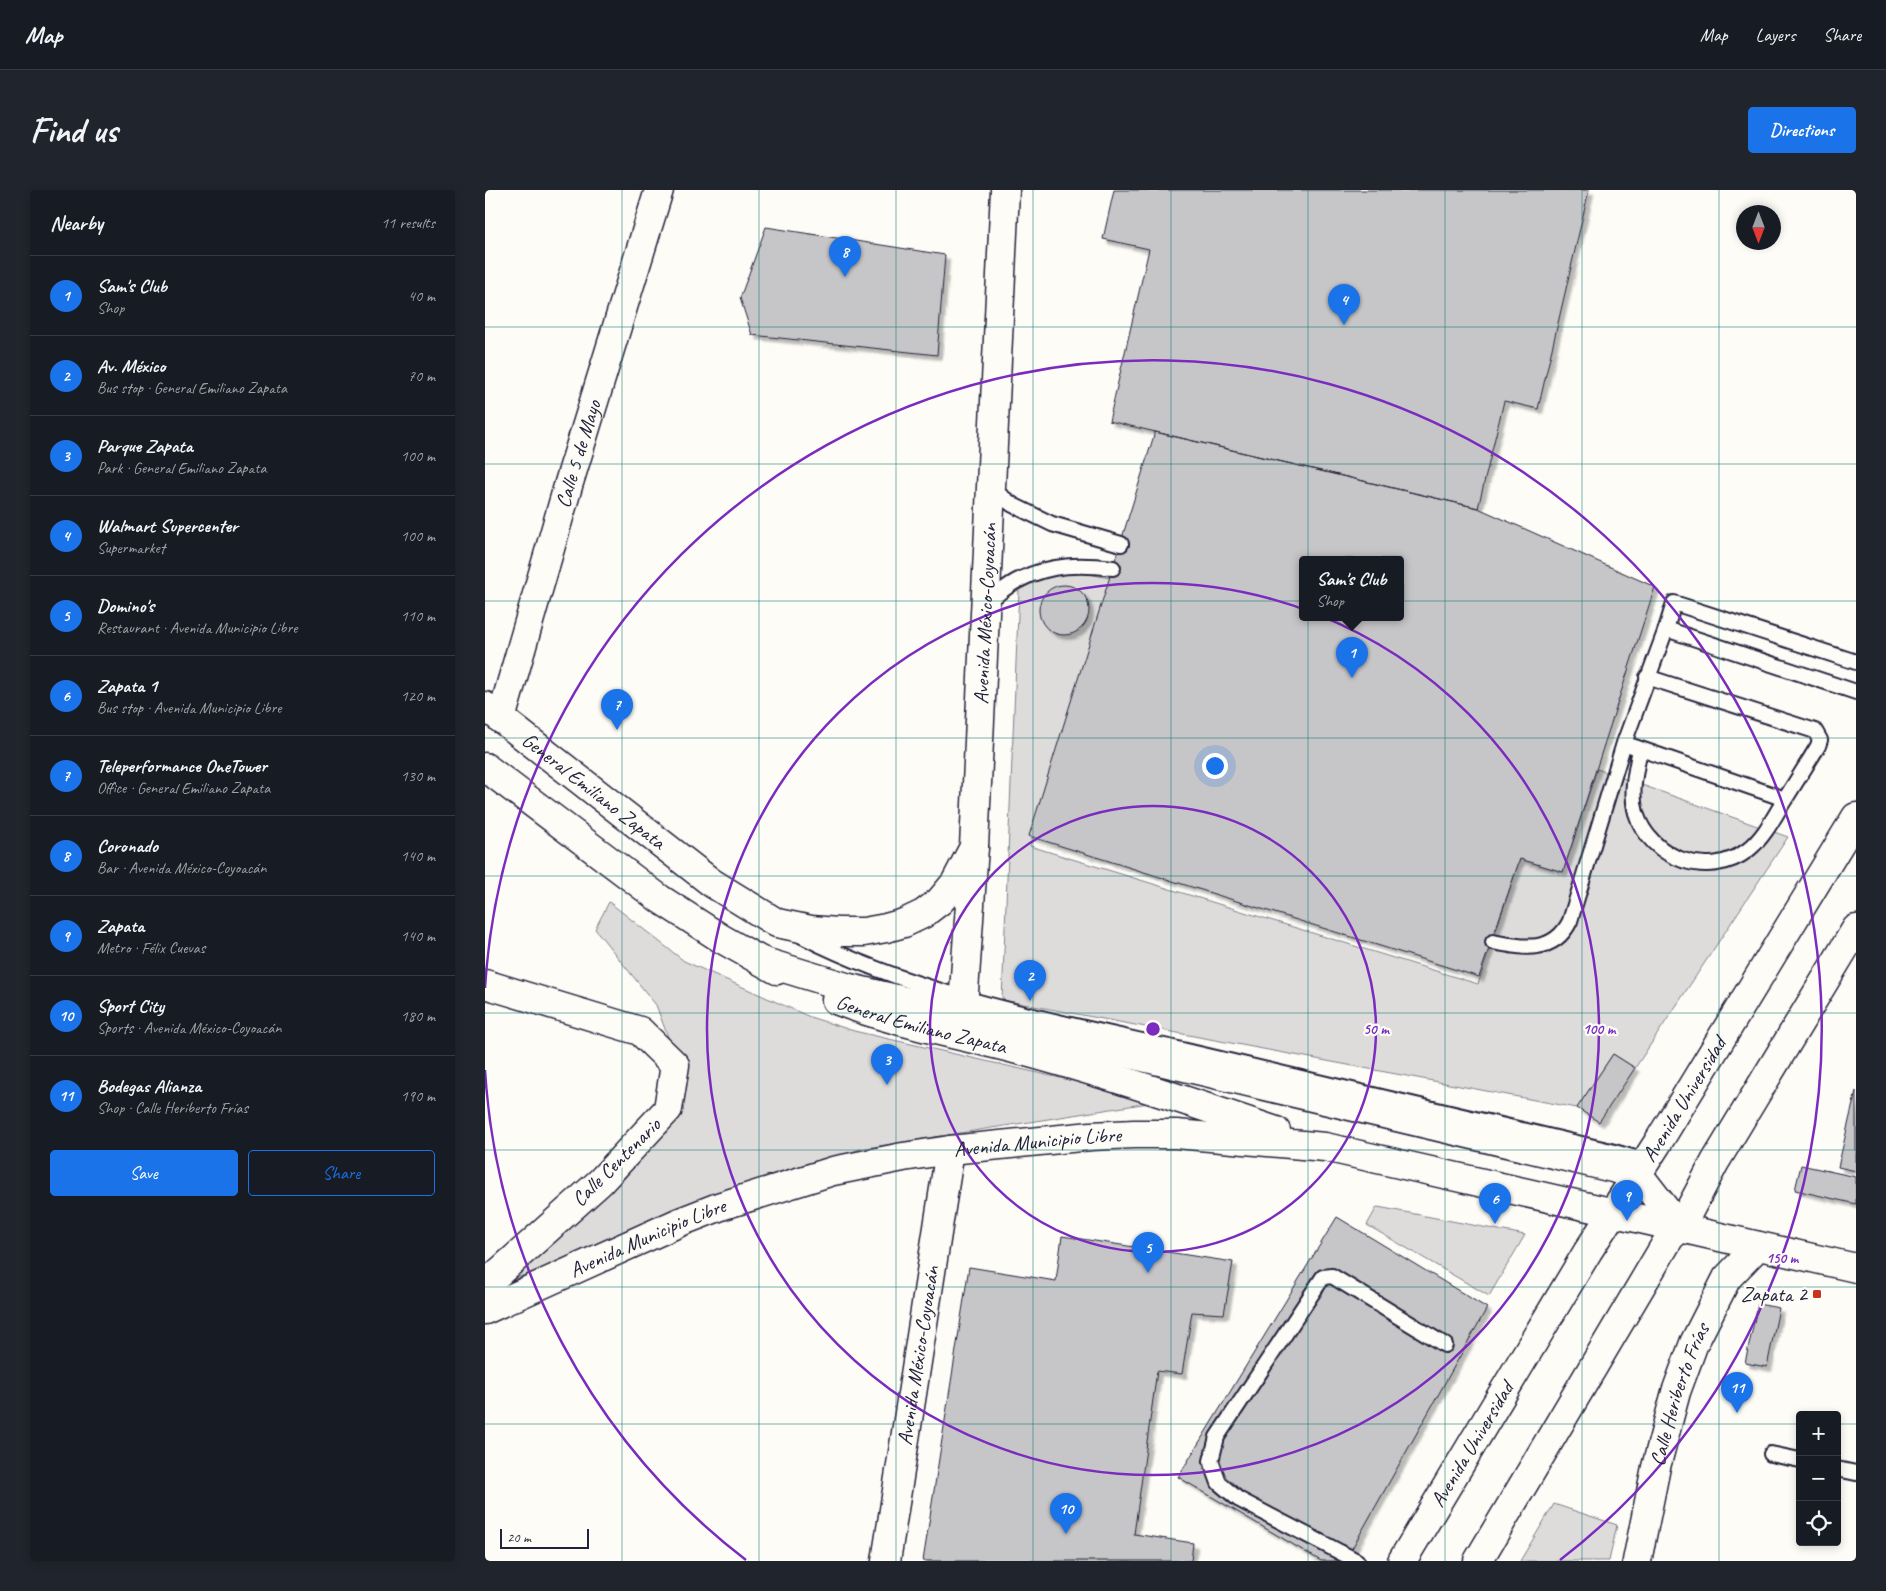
<!DOCTYPE html>
<html lang="en">
<head>
<meta charset="utf-8">
<style>
  body { margin:0; font-family:Caveat,sans-serif; background:#20242c; color:#f1f3f6 }
  .controls { position:absolute; right:15px; bottom:15px; display:grid; overflow:hidden; border-radius:5px; box-shadow:0 2px 8px #0003 }
  .controls button { width:45px; height:45px; display:grid; place-items:center; padding:0; border:0; border-bottom:1px solid #363941; background:#171b24; color:#f1f3f6; font:25px sans-serif }
  .compass { position:absolute; left:1251px; top:15px; width:45px; height:45px; border-radius:50%; background:#171b24; box-shadow:0 2px 8px #0003; rotate:180deg }
  .scale { position:absolute; left:15px; bottom:12px; width:89px; box-sizing:border-box; padding-left:5px; border:2px solid #22223b; border-top:0; font-size:14px; line-height:18px; white-space:nowrap; color:#22223b; -webkit-text-stroke:4px #fdfcf7; paint-order:stroke }
  .you { position:absolute; left:729px; top:575px; width:18px; height:18px; margin:-12px; border:4px solid #fff; border-radius:50%; background:#1a73e8; box-shadow:0 0 0 8px #1a73e833 }
  .badge { display:grid; place-items:center; width:32px; height:32px; border-radius:50%; background:#1a73e8; color:#fff; font-size:16px; font-weight:700 }
  .pin { position:absolute; translate:-50% -41px; filter:drop-shadow(0 1px 2px #0008) }
  .pin::after { content:''; position:absolute; top:26px; width:18px; height:15px; background:inherit; clip-path:polygon(0 0,100% 0,50% 100%) }
  .popup { position:absolute; left:814px; top:366px; width:105px; height:65px; box-sizing:border-box; display:grid; place-content:center; border-radius:5px; background:#171b24; filter:drop-shadow(0 1px 4px #0005); font-size:16px; white-space:nowrap; color:#9ea1a6 }
  .popup b { font-size:19px; color:#f1f3f6 }
  .popup::after { content:''; position:absolute; left:50%; top:100%; margin-left:-10px; border:10px solid transparent; border-top-color:#171b24 }
  .list { margin:0; padding:0; list-style:none }
  h2 { display:flex; justify-content:space-between; align-items:center; height:65px; margin:0; padding:0 20px; font-size:21px }
  h2 small { font-size:16px; font-weight:400; color:#9ea1a6 }
  .list li { display:grid; grid-template-columns:32px 1fr auto; gap:15px; align-items:center; box-sizing:border-box; height:80px; padding:0 20px; border-top:1px solid #363941 }
  .list b { display:block; font-size:19px; white-space:nowrap }
  .list p { margin:0; font-size:16px; white-space:nowrap; color:#9ea1a6 }
  .list em { font-size:16px; font-style:normal; color:#9ea1a6 }
  .actions { display:flex; gap:10px; padding:15px 20px }
  .actions a { flex:1; padding:11px 0; border:1px solid #1a73e8; border-radius:5px; text-align:center; font-size:18px; color:#1a73e8 }
  .actions .main { background:#1a73e8; color:#fff }
  .icon { flex:none; width:28px; height:28px; fill:none; stroke:currentColor; stroke-width:2; stroke-linecap:round; stroke-linejoin:round }
  .map { position:relative; flex:none; width:1371px; height:1371px; overflow:hidden; border-radius:5px }
  header { display:flex; align-items:center; gap:30px; box-sizing:border-box; height:70px; padding:0 25px; background:#171b24; border-bottom:1px solid #363941 }
  header strong { font-size:24px }
  nav { display:flex; gap:28px; margin-inline-start:auto; font-size:18px }
  .intro { display:flex; align-items:center; justify-content:space-between; box-sizing:border-box; height:120px; padding:0 30px }
  h1 { margin:0; font-size:35px }
  .button { padding:12px 22px; border-radius:5px; background:#1a73e8; color:#fff; font-size:18px; font-weight:700 }
  main { display:flex; gap:30px; padding:0 30px }
  aside { flex:1; background:#171b24; border-radius:5px; box-shadow:0 2px 8px #0003 }
  .map>svg:first-child { display:block }
  .green { fill:#dddcdb; stroke:#807f8b }
  .building { fill:#c6c6c8; stroke:#22223b; fill-rule:evenodd; filter:url(#shadow) }
  .lines { fill:none; stroke-linecap:round; stroke-linejoin:round }
  .lane-casing { stroke:#22223b; stroke-width:18 }
  .street-casing { stroke:#22223b; stroke-width:31 }
  .secondary-casing { stroke:#22223b; stroke-width:31 }
  .primary-casing { stroke:#22223b; stroke-width:31 }
  .lane { stroke:#fdfcf7; stroke-width:14 }
  .street { stroke:#fdfcf7; stroke-width:28 }
  .secondary { stroke:#fdfcf7; stroke-width:28 }
  .primary { stroke:#fdfcf7; stroke-width:28 }
  .grid { fill:none; stroke:#0f766e; stroke-width:1; stroke-opacity:0.55 }
  .ring { fill:none; stroke:#7b2cbf; stroke-width:2.5 }
  .poi-dot { fill:#c8321e; stroke:#fdfcf7; stroke-width:2 }
  .labels { text-anchor:middle; stroke-width:4.5; stroke-linejoin:round; paint-order:stroke }
  .street-label { font-size:21px; fill:#22223b; stroke:#fdfcf7 }
  .poi-label { font-size:21px; fill:#22223b; stroke:#fdfcf7; text-anchor:end }
  .centre { fill:#7b2cbf; stroke:#fdfcf7; stroke-width:2.5 }
  .ring-label { font-size:15px; text-anchor:middle; font-weight:bold; fill:#7b2cbf; stroke:#fdfcf7; stroke-width:4.5; stroke-linejoin:round; paint-order:stroke }
</style>
</head>
<body>
<header>
<strong>Map</strong>
<nav><a>Map</a><a>Layers</a><a>Share</a></nav>
</header>
<div class="intro"><h1>Find us</h1><a class="button">Directions</a></div>
<main>
<aside>
<h2>Nearby<small>11 results</small></h2>
<ul class="list">
<li><span class="badge">1</span><div><b>Sam's Club</b><p>Shop</p></div><em>40 m</em></li>
<li><span class="badge">2</span><div><b>Av. México</b><p>Bus stop · General Emiliano Zapata</p></div><em>70 m</em></li>
<li><span class="badge">3</span><div><b>Parque Zapata</b><p>Park · General Emiliano Zapata</p></div><em>100 m</em></li>
<li><span class="badge">4</span><div><b>Walmart Supercenter</b><p>Supermarket</p></div><em>100 m</em></li>
<li><span class="badge">5</span><div><b>Domino's</b><p>Restaurant · Avenida Municipio Libre</p></div><em>110 m</em></li>
<li><span class="badge">6</span><div><b>Zapata 1</b><p>Bus stop · Avenida Municipio Libre</p></div><em>120 m</em></li>
<li><span class="badge">7</span><div><b>Teleperformance OneTower</b><p>Office · General Emiliano Zapata</p></div><em>130 m</em></li>
<li><span class="badge">8</span><div><b>Coronado</b><p>Bar · Avenida México-Coyoacán</p></div><em>140 m</em></li>
<li><span class="badge">9</span><div><b>Zapata</b><p>Metro · Félix Cuevas</p></div><em>140 m</em></li>
<li><span class="badge">10</span><div><b>Sport City</b><p>Sports · Avenida México-Coyoacán</p></div><em>180 m</em></li>
<li><span class="badge">11</span><div><b>Bodegas Alianza</b><p>Shop · Calle Heriberto Frías</p></div><em>190 m</em></li>
</ul>
<div class="actions"><a class="main">Save</a><a>Share</a></div>
</aside>
<div class="map">
<svg width="1371" height="1371" viewBox="0 0 1371 1371">
  <defs>
    <filter id="shadow"><feDropShadow dx="4.5" dy="4.5" stdDeviation="1" flood-color="#0004"/></filter>
  </defs>
  <rect width="100%" height="100%" fill="#fdfcf7"/>
  <filter id="ink" filterUnits="userSpaceOnUse"><feTurbulence type="fractalNoise" baseFrequency=".02" numOctaves="2"/><feDisplacementMap in="SourceGraphic" scale="10" xChannelSelector="R" yChannelSelector="G"/><feConvolveMatrix kernelMatrix="1 2 1 2 8 2 1 2 1" color-interpolation-filters="sRGB"/></filter>
  <g filter="url(#ink)">
    <path class="green" d="M579,383H598L625,388L545,656L993,794L1035,669L1078,682L1112,579L1303,647L1150,878L1128,864L1092,918L517,810L534,400L550,392Z
      M124,712L199,771L325,827L369,841L404,849L676,911L375,959L230,1009L155,1043L23,1091L139,989L196,920L195,879L171,815L110,739Z
      M892,1017H893L1040,1045L1004,1106L882,1035Z
      M1069,1314L1132,1335L1124,1371H1035Z"/>
    <path class="building" d="M629,0H1104L1053,219L1019,211L993,318L624,231L664,59L618,49Z
      M281,37L460,65L452,165L267,145L255,108Z
      M670,242L993,318L1170,397L1078,682L1035,669L994,787L544,646ZM818,369H916V427H818Z
      M554 420a25 25 0 1 1 50 0a25 25 0 1 1-50 0Z
      M1128,864L1150,878L1114,932L1092,918Z
      M1371,901V981L1353,977Z
      M1316,975L1371,987V1014L1310,1000Z
      M852,1027L1002,1118L860,1371H836L693,1287Z
      M577,1046L748,1072L739,1124L707,1122L697,1184L672,1181L649,1344L708,1353L706,1371H438L484,1077L571,1091Z
      M1273,1114L1294,1118L1282,1177L1260,1173Z"/>
    <g class="lines">
      <g class="lane-casing">
        <path id="lane" d="M505,298L528,315L567,334L636,354
          M500,414C511,406 523,394 536,389C566,374 596,374 628,378
          M1181,439L1371,502
          M1147,556L1300,609
          M1155,559C1151,580 1145,602 1151,623C1165,669 1224,690 1263,660C1278,648 1287,631 1297,614C1309,595 1321,576 1333,556L1335,550L1330,541L1162,487
          M317,746C435,806 565,830 693,859C836,892 979,927 1122,960L1161,971L1163,974
          M1008,752C1038,758 1069,764 1085,731L1139,553L1181,439L1189,413L1371,472
          M1286,1264L1315,1270
          M1352,1279L1371,1283
          M872,1371L753,1309L734,1293L726,1271L732,1247L838,1087L847,1086L960,1155"/>
      </g>
      <g class="street-casing">
        <g id="street">
          <path id="s1" d="M16,529L83,296L174,0"/>
          <path d="M0,794L155,841L190,875L183,919L115,992L0,1095"/>
          <path id="s2" d="M476,845L489,657L520,0"/>
          <path id="s3" d="M401,1371L465,960"/>
          <path id="s4" d="M1152,1371L1171,1277L1191,1202L1209,1153L1242,1088L1273,1056"/>
        </g>
      </g>
      <g class="secondary-casing">
        <g id="secondary">
          <path id="s5" d="M917,1371L1103,1061L1172,954L1371,627"/>
          <path d="M993,1371L1185,1047L1195,1038L1230,972L1371,739"/>
        </g>
      </g>
      <g class="primary-casing">
        <g id="primary">
          <path id="s6" d="M0,516L227,693L292,733L326,740L353,742H379L401,738L419,733L438,724L455,711L470,693L489,657"/>
          <path d="M0,577L175,709L237,749L292,780"/>
          <path d="M276,771L361,797L416,810L1153,984L1195,1038"/>
          <path id="s7" d="M351,810C412,834 477,845 541,862C625,885 708,913 791,941"/>
          <path id="s8" d="M0,1120L195,1032L236,1016L348,981L418,967L465,960L606,946L649,944H691L840,957L1371,1078"/>
        </g>
      </g>
      <use href="#lane" class="lane"/>
      <use href="#street" class="street"/>
      <use href="#secondary" class="secondary"/>
      <use href="#primary" class="primary"/>
    </g>
  </g>
  <path class="grid" d="M137,0V1371M274,0V1371M411,0V1371M548,0V1371M686,0V1371M823,0V1371M960,0V1371M1097,0V1371M1234,0V1371M0,137H1371M0,274H1371M0,411H1371M0,548H1371M0,686H1371M0,823H1371M0,960H1371M0,1097H1371M0,1234H1315M1352,1234H1371"/>
  <g class="ring">
    <circle cx="668" cy="839" r="223"/>
    <circle cx="668" cy="839" r="446"/>
    <path d="M261 1370A669 669 0 0 1 0 880M0 798A669 669 0 1 1 1075 1370"/>
  </g>
  <rect class="poi-dot" x="1327" y="1099" width="10" height="10" rx="2.5"/>
  <g class="labels">
    <g class="street-label">
      <text dy="7" stroke="none"><textPath href="#s1" startOffset="276">Calle 5 de Mayo</textPath></text>
      <text dy="7" stroke="none"><textPath href="#s2" startOffset="422">Avenida México-Coyoacán</textPath></text>
      <text dy="7" stroke="none"><textPath href="#s6" startOffset="138">General Emiliano Zapata</textPath></text>
      <text dy="7" stroke="none"><textPath href="#s7" startOffset="89">General Emiliano Zapata</textPath></text>
      <text dy="7" stroke="none"><textPath href="#s5" startOffset="541">Avenida Universidad</textPath></text>
      <text dy="7" stroke="none"><textPath href="#s8" startOffset="582">Avenida Municipio Libre</textPath></text>
      <text transform="translate(131 972) rotate(-45)" y="7">Calle Centenario</text>
      <text dy="7" stroke="none"><textPath href="#s8" startOffset="178">Avenida Municipio Libre</textPath></text>
      <text dy="7" stroke="none"><textPath href="#s3" startOffset="208">Avenida México-Coyoacán</textPath></text>
      <text dy="7" stroke="none"><textPath href="#s4" startOffset="172">Calle Heriberto Frías</textPath></text>
      <text dy="7" stroke="none"><textPath href="#s5" startOffset="136">Avenida Universidad</textPath></text>
    </g>
    <g class="poi-label">
      <text x="1322" y="1111">Zapata 2</text>
    </g>
  </g>
  <circle cx="668" cy="839" r="8" class="centre"/>
  <g class="ring-label">
    <text x="891" y="844">50 m</text>
    <text x="1114" y="844">100 m</text>
    <text x="1297" y="1073">150 m</text>
  </g>
</svg>
<div class="controls">
<button>+</button>
<button>−</button>
<button><svg class="icon" aria-label="locate" viewBox="0 0 24 24"><circle cx="12" cy="12" r="6"/><path d="M12 2v4M12 18v4M2 12h4M18 12h4"/></svg></button>
</div>
<svg class="compass" viewBox="-18 -18 36 36"><path d="M0-13l5 13h-10z" fill="#e53935"/><path d="M0 13l5-13h-10z" fill="#9ea1a6"/></svg>
<div class="scale">20 m</div>
<div class="you"></div>
<div class="pin badge" style="left:867px;top:488px">1</div>
<div class="popup"><b>Sam's Club</b>Shop</div>
<div class="pin badge" style="left:545px;top:811px">2</div>
<div class="pin badge" style="left:402px;top:895px">3</div>
<div class="pin badge" style="left:859px;top:135px">4</div>
<div class="pin badge" style="left:663px;top:1083px">5</div>
<div class="pin badge" style="left:1010px;top:1034px">6</div>
<div class="pin badge" style="left:132px;top:540px">7</div>
<div class="pin badge" style="left:360px;top:87px">8</div>
<div class="pin badge" style="left:1142px;top:1031px">9</div>
<div class="pin badge" style="left:581px;top:1344px">10</div>
<div class="pin badge" style="left:1252px;top:1223px">11</div>
</div>
</main>
</body>
</html>
